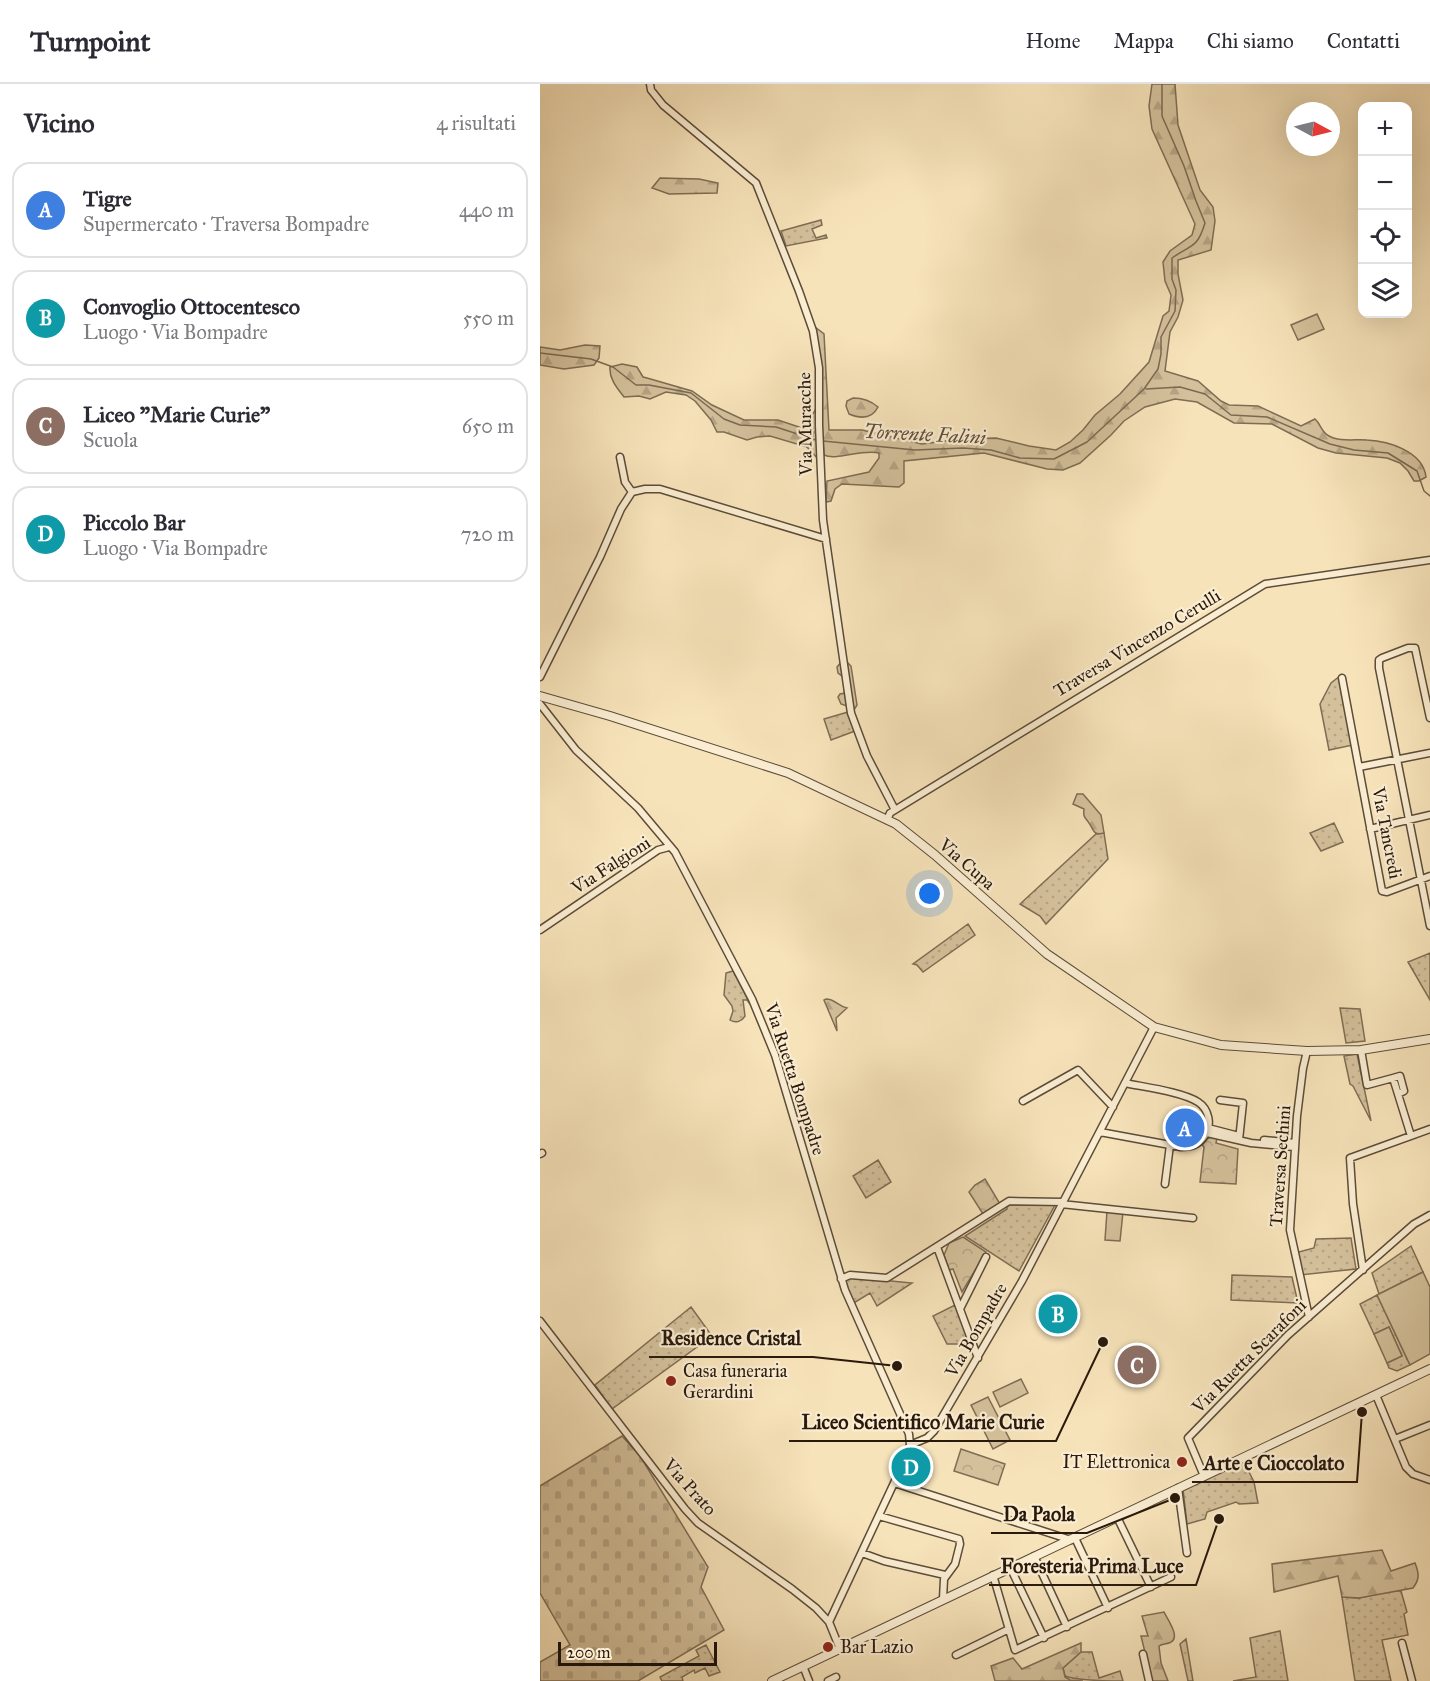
<!DOCTYPE html>
<html lang="it">
<head>
<meta charset="utf-8">
<style>
  body { margin:0; font-family:"IM FELL Great Primer",serif; background:#f7f7f7; color:#2b2b33 }
  .controls { position:absolute; right:18px; top:18px; display:grid; overflow:hidden; border-radius:12px; box-shadow:0 6px 24px #0002 }
  .controls button { width:54px; height:54px; display:grid; place-items:center; padding:0; border:0; border-bottom:2px solid #e1e1e2; background:#fff; color:#2b2b33; font:30px sans-serif }
  .compass { position:absolute; left:746px; top:18px; width:54px; height:54px; border-radius:50%; background:#fff; box-shadow:0 6px 24px #0002; rotate:97deg }
  .scale { position:absolute; left:18px; bottom:15px; width:159px; box-sizing:border-box; padding-left:6px; border:3px solid #29190c; border-top:0; font-size:16px; line-height:21px; white-space:nowrap; color:#29190c; -webkit-text-stroke:4px #faedd2; paint-order:stroke }
  .you { position:absolute; left:390px; top:810px; width:21px; height:21px; margin:-15px; border:4px solid #fff; border-radius:50%; background:#1a73e8; box-shadow:0 0 0 9px #1a73e833 }
  .badge { display:grid; place-items:center; width:39px; height:39px; border-radius:50%; background:#8f2418; color:#fff; font-size:20px; font-weight:700 }
  .pin { position:absolute; translate:-50% -50%; border:3px solid #fff; box-shadow:0 2px 6px #0006 }
  .list { margin:0; padding:0; list-style:none }
  h2 { display:flex; justify-content:space-between; align-items:center; height:78px; margin:0; padding:0 24px; font-size:26px }
  h2 small { font-size:20px; font-weight:400; color:#7c7c81 }
  .list li { display:grid; grid-template-columns:39px 1fr auto; gap:18px; align-items:center; box-sizing:border-box; height:96px; margin:0 12px 12px; padding:0 12px; border:2px solid #e1e1e2; border-radius:18px }
  .list b { display:block; font-size:22px; white-space:nowrap }
  .list p { margin:0; font-size:20px; white-space:nowrap; color:#7c7c81 }
  .list em { font-size:20px; font-style:normal; color:#7c7c81 }
  .icon { flex:none; width:33px; height:33px; fill:none; stroke:currentColor; stroke-width:2; stroke-linecap:round; stroke-linejoin:round }
  .map { position:relative; flex:none; width:890px; height:1597px; overflow:hidden }
  header { display:flex; align-items:center; gap:36px; box-sizing:border-box; height:84px; padding:0 30px; background:#fff; border-bottom:2px solid #e1e1e2 }
  header strong { font-size:28px }
  nav { display:flex; gap:33px; margin-inline-start:auto; font-size:21px }
  main { display:flex }
  aside { flex:1; background:#fff }
  .map>svg:first-child { display:block }
  .grass { fill:url(#grass-dots); stroke:#7e6d54; stroke-width:1.5 }
  .forest { fill:url(#forest-firs); stroke:#7e6d54; stroke-width:1.5 }
  .cemetery { fill:url(#cemetery-stones); stroke:#7e6d54; stroke-width:1.5 }
  .park { fill:url(#park-crowns); stroke:#7e6d54; stroke-width:1.5 }
  .pitch { fill:#d4c19c; stroke:#7e6d54; stroke-width:1.5 }
  .lines { fill:none; stroke-linecap:round; stroke-linejoin:round }
  .stream { stroke:#7b6951; stroke-width:1.5 }
  .minor-casing { stroke:#5c4c38; stroke-width:9 }
  .tertiary-casing { stroke:#5c4c38; stroke-width:10 }
  .minor { stroke:#faedd2; stroke-width:6 }
  .tertiary { stroke:#faedd2; stroke-width:8 }
  .poi-dot { fill:#8f2418; stroke:#faedd2; stroke-width:2 }
  .labels { text-anchor:middle; stroke-width:4.5; stroke-linejoin:round; paint-order:stroke }
  .street-label { font-size:18px; fill:#29190c; stroke:#faedd2 }
  .poi-label { font-size:18px; fill:#29190c; stroke:#faedd2; text-anchor:start }
  .water-label { font-size:20px; font-style:italic; fill:#5f4e3a; stroke:#faedd2 }
  .leader { fill:none; stroke:#29190c; stroke-width:2 }
  .callout-dot { fill:#29190c; stroke:#faedd2; stroke-width:2 }
  .callout-label { font-size:20px; text-anchor:middle; font-weight:bold; fill:#29190c; stroke:#faedd2; stroke-width:4.5; stroke-linejoin:round; paint-order:stroke }
</style>
</head>
<body>
<header>
<strong>Turnpoint</strong>
<nav><a>Home</a><a>Mappa</a><a>Chi siamo</a><a>Contatti</a></nav>
</header>
<main>
<aside>
<h2>Vicino<small>4 risultati</small></h2>
<ul class="list">
<li><span class="badge" style="background:#3f7fe0">A</span><div><b>Tigre</b><p>Supermercato · Traversa Bompadre</p></div><em>440 m</em></li>
<li><span class="badge" style="background:#0f9aa8">B</span><div><b>Convoglio Ottocentesco</b><p>Luogo · Via Bompadre</p></div><em>550 m</em></li>
<li><span class="badge" style="background:#8d6e63">C</span><div><b>Liceo &quot;Marie Curie&quot;</b><p>Scuola</p></div><em>650 m</em></li>
<li><span class="badge" style="background:#0f9aa8">D</span><div><b>Piccolo Bar</b><p>Luogo · Via Bompadre</p></div><em>720 m</em></li>
</ul>
</aside>
<div class="map">
<svg width="890" height="1597" viewBox="0 0 890 1597">
  <defs>
    <pattern id="grass-dots" width="8" height="8" patternUnits="userSpaceOnUse" patternTransform="scale(1.5)"><rect width="8" height="8" fill="#d4c19c"/><path d="M2 2h.1M6 6h.1" fill="none" stroke="#b6a585" stroke-width="1.8" stroke-linecap="round"/></pattern>
    <pattern id="forest-firs" width="22" height="20" patternUnits="userSpaceOnUse" patternTransform="scale(1.5)"><rect width="22" height="20" fill="#d4c19c"/><path d="M5 1l3.5 6h-7zM16 11l3.5 6h-7z" fill="#b6a585"/></pattern>
    <pattern id="cemetery-stones" width="16" height="16" patternUnits="userSpaceOnUse" patternTransform="scale(1.5)"><rect width="16" height="16" fill="#d4c19c"/><path d="M2 7V4a2 2 0 0 1 4 0v3zM10 15v-3a2 2 0 0 1 4 0v3z" fill="#b6a585"/></pattern>
    <pattern id="park-crowns" width="20" height="18" patternUnits="userSpaceOnUse" patternTransform="scale(1.5)"><rect width="20" height="18" fill="#d4c19c"/><path d="M2 6a3 3 0 1 1 6 0M12 15a3 3 0 1 1 6 0" fill="none" stroke="#b6a585"/></pattern>
  </defs>
  <rect width="100%" height="100%" fill="#f7e3ba"/>
  <filter id="stains"><feTurbulence type="fractalNoise" baseFrequency=".00333" numOctaves="4"/><feColorMatrix values="0 0 0 0 .2 0 0 0 0 .09 0 0 0 0 .02 0 0 0 .5 -.17"/></filter>
  <radialGradient id="worn" r=".72"><stop offset=".6" stop-color="#630" stop-opacity="0"/><stop offset="1" stop-color="#630" stop-opacity=".3"/></radialGradient>
  <path class="grass" d="M281,136L282,141L272,145L276,154L286,151L287,154L246,162L241,147Z
    M277,322L279,376L267,363L270,360L269,345L264,343C267,335 275,330 277,322Z
    M800,592L813,661L789,666L780,620L791,599Z
    M308,628L315,647L291,656L284,635Z
    M794,739L803,758L781,767L770,749Z
    M564,749L568,775L506,840L500,832L480,820L556,750Z
    M428,840L435,851L383,888L377,881L373,880Z
    M890,869V916L868,878Z
    M193,887L210,920L207,916H203L205,932C202,937 196,940 190,936L193,927L192,922L184,911L186,889Z
    M800,924L820,925L825,957L806,959Z
    M817,970L831,1037L813,1002L810,1000L804,972Z
    M338,1076L351,1098L326,1114L313,1092Z
    M470,1121H515L479,1187L425,1152L467,1125V1123Z
    M811,1154L816,1185L760,1191L755,1169L774,1164L776,1155Z
    M871,1162L883,1188L839,1210L832,1189Z
    M303,1190L310,1193L372,1199L337,1222L330,1209L312,1220Z
    M692,1191L752,1193L758,1219L691,1216Z
    M837,1211L870,1281L857,1287L849,1284L847,1279L862,1272L849,1243L834,1250L820,1220Z
    M415,1221L434,1267L417,1260H407L393,1232Z
    M151,1223L172,1252L72,1325L55,1301Z
    M703,1376L714,1398L718,1419L699,1420L696,1418L667,1428L665,1435L647,1440L643,1405Z
    M850,1507H861L867,1528L864,1530L868,1551L842,1556L851,1597H815L802,1513L819,1514Z
    M740,1547L748,1597H693L716,1593L710,1554Z
    M646,1555L653,1597H648L640,1560Z
    M166,1561L180,1588L169,1592L165,1584L155,1589L154,1586L142,1593L143,1597H122L120,1593L159,1572L156,1566Z
    M541,1568H552L559,1594L580,1587L583,1597C566,1597 539,1597 525,1592L523,1584Z"/>
  <path class="forest" d="M612,0H635L638,41L660,106L673,123L675,137L671,166L638,176V190L643,216L638,233L630,248L625,287L658,297L681,317L689,321L718,322L761,342L775,335C781,340 781,348 789,352C799,358 815,355 827,356C848,357 883,367 886,393L879,397H874L868,387L860,379L847,374L796,369L778,364L732,340L694,339L657,318L635,315L605,323L584,337L571,351L540,379L523,386L507,385L444,369L364,377V399L359,403L302,400L295,405L291,417L286,418L287,397L329,388L339,374V369C321,365 296,377 284,371L275,243L284,250L289,346H322L382,360L421,355L456,354L489,362L516,366L530,358L543,346L555,331L580,310L609,278L623,232L629,227L631,211L625,197L623,178L630,167L652,151L655,140L612,45L609,22Z
    M120,94L159,95L178,99L177,109L129,110L112,104Z
    M45,261L60,262L59,274L54,281L24,285L0,281V263L20,266Z
    M82,280L97,283L103,293L107,294L152,307L172,321L204,336H238L274,348L270,360L267,363L230,352L217,353L207,356L184,348H177L171,336L155,317L146,311L126,308L110,315L99,312L84,313C77,304 69,295 70,283Z
    M313,314C323,314 330,316 338,323C332,335 321,335 309,330L306,322L307,317Z
    M302,577H306L311,582L317,621L314,626L308,628L307,622L301,620L298,613L300,610L305,609L303,593L298,589L297,583Z
    M537,710H543L561,731L564,749C553,752 554,746 549,739C545,733 543,734 544,725L533,720Z
    M286,915C295,915 298,922 307,924L296,934L297,947L284,916Z
    M842,1466L851,1487L875,1479C879,1489 880,1495 873,1504L819,1514L802,1513L798,1492L734,1508L732,1480Z
    M624,1528C628,1536 642,1555 629,1559C626,1560 622,1560 619,1562L621,1579L628,1597H612L601,1552H608L602,1532Z
    M541,1559V1568L523,1584L525,1593L530,1596L543,1597H455L451,1582L473,1574L482,1585Z"/>
  <path class="cemetery" d="M82,1352L100,1372L168,1483L161,1503L184,1546L98,1597H0V1578L30,1561L0,1509V1402Z"/>
  <path class="park" d="M669,1053L677,1054L676,1059L698,1065L696,1100L660,1098L664,1063L662,1061Z
    M445,1095L460,1120L443,1130L429,1108L435,1101Z
    M423,1153L446,1168L422,1208L413,1185L409,1186L404,1171L409,1159Z
    M421,1365L465,1380L458,1401L414,1387Z"/>
  <path class="pitch" d="M777,230L784,245L758,256L751,241Z
    M567,1127L583,1128L580,1157L565,1156Z
    M883,1188L890,1203V1270L870,1281L837,1211Z
    M849,1243L862,1272L847,1279L834,1250Z
    M481,1295L488,1309L460,1323L453,1308Z
    M448,1313L470,1356L453,1365L431,1321Z"/>
  <g class="lines">
    <path class="stream" d="M0,269L51,275L73,283L96,301H109L151,309L184,335L200,341L236,343L276,356
      M606,305L640,303L665,310L691,331L727,333L790,360L814,366L848,369L877,387L884,407L890,412
      M283,357L375,366L423,364L451,366L480,374L514,375L547,358L604,305L618,285L621,270V253L635,227L636,206L632,195V174C652,160 657,165 665,139L656,117L644,82L622,32V0"/>
    <g class="minor-casing">
      <path id="minor" d="M110,0L111,6L123,21L216,99L259,207L273,247L279,284V341L283,436L311,629L327,672L355,726
        M80,373L85,398L92,408
        M0,593L60,473L81,425L92,408L105,405H120L286,455
        M802,594L842,807L847,808L890,792
        M0,620L36,666L98,724L135,768L212,915L235,971L305,1206L369,1350L370,1361L354,1399L289,1538
        M890,634L875,564H868L842,574L839,576V584L890,842
        M819,683L890,669
        M347,736L350,729L725,500L890,476
        M830,745L890,731
        M0,846L118,766L129,763
        M821,966L827,1001L853,994
        M767,967L763,984L757,1032L750,1146L769,1233
        M858,1010L864,1007L860,992L853,994L871,1052
        M680,1016L703,1019L699,1056
        M483,1017L538,986L573,1023
        M668,1044L699,1052
        M560,1048L641,1063C652,1063 659,1061 665,1051C672,1041 669,1025 658,1018C643,1008 604,1003 585,999
        M667,1049L711,1059L754,1063
        M724,1056L755,1059
        M0,1070L2,1069
        M625,1100L630,1061
        M521,1120L653,1134
        M397,1163L438,1274
        M823,1186L813,1120L810,1074L890,1045
        M301,1195L310,1191L347,1194L469,1117L523,1118
        M420,1225L446,1173
        M0,1237L145,1425L158,1439L252,1505L276,1524L289,1538L300,1565
        M836,1311L866,1383L873,1390L890,1396
        M855,1355L890,1341
        M370,1361L387,1354L394,1347L482,1197L614,943
        M664,1392L648,1354L748,1251L874,1140L890,1131
        M354,1399L531,1456
        M638,1404L647,1469
        M339,1432L419,1455L420,1460L415,1480L404,1495L403,1515
        M577,1433L611,1503
        M535,1454L568,1524
        M322,1469L344,1477L405,1491
        M494,1472L527,1543
        M470,1483L504,1554
        M453,1491L475,1566L631,1493
        M862,1559L872,1597
        M603,1570L609,1597
        M416,1571L469,1545
        M263,1582L269,1597
        M288,1597L296,1593"/>
    </g>
    <g class="tertiary-casing">
      <path id="tertiary" d="M0,612L70,632L248,689L356,740L395,771L507,870L614,943L681,961L767,967L821,966L890,955
        M232,1597L890,1285"/>
    </g>
    <use href="#minor" class="minor"/>
    <use href="#tertiary" class="tertiary"/>
  </g>
  <g class="poi-dot">
    <circle cx="131" cy="1297" r="6"/>
    <circle cx="642" cy="1378" r="6"/>
    <circle cx="288" cy="1563" r="6"/>
  </g>
  <g class="labels">
    <g class="street-label">
      <text transform="translate(265 340) rotate(-91)" y="6">Via Muracche</text>
      <text transform="translate(597 559) rotate(-31)" y="6">Traversa Vincenzo Cerulli</text>
      <text transform="translate(847 749) rotate(79)" y="6">Via Tancredi</text>
      <text transform="translate(427 780) rotate(41)" y="6">Via Cupa</text>
      <text transform="translate(71 781) rotate(-33)" y="6">Via Falgioni</text>
      <text transform="translate(255 995) rotate(72)" y="6">Via Ruetta Bompadre</text>
      <text transform="translate(740 1082) rotate(-86)" y="6">Traversa Sechini</text>
      <text transform="translate(436 1246) rotate(-60)" y="6">Via Bompadre</text>
      <text transform="translate(709 1272) rotate(-45)" y="6">Via Ruetta Scarafoni</text>
      <text transform="translate(150 1403) rotate(48)" y="6">Via Prato</text>
    </g>
    <g class="poi-label">
      <text x="143" y="1293">Casa funeraria<tspan x="143" dy="21">Gerardini</tspan></text>
      <text x="630" y="1384" text-anchor="end">IT Elettronica</text>
      <text x="300" y="1569">Bar Lazio</text>
    </g>
    <g class="water-label">
      <text transform="translate(385 350) rotate(3)" y="7">Torrente Falini</text>
    </g>
  </g>
  <path class="leader" d="M357 1282L273 1273H109M563 1258L516 1357H249M822 1328L817 1398H652M635 1414L547 1449H451M679 1435L656 1501H449"/>
  <g class="callout-dot">
    <circle cx="357" cy="1282" r="6"/>
    <circle cx="563" cy="1258" r="6"/>
    <circle cx="822" cy="1328" r="6"/>
    <circle cx="635" cy="1414" r="6"/>
    <circle cx="679" cy="1435" r="6"/>
  </g>
  <g class="callout-label">
    <text x="191" y="1261">Residence Cristal</text>
    <text x="383" y="1345">Liceo Scientifico Marie Curie</text>
    <text x="734" y="1386">Arte e Cioccolato</text>
    <text x="499" y="1437">Da Paola</text>
    <text x="552" y="1489">Foresteria Prima Luce</text>
  </g>
  <rect width="100%" height="100%" filter="url(#stains)"/>
  <rect width="100%" height="100%" fill="url(#worn)"/>
</svg>
<div class="controls">
<button>+</button>
<button>−</button>
<button><svg class="icon" aria-label="locate" viewBox="0 0 24 24"><circle cx="12" cy="12" r="6"/><path d="M12 2v4M12 18v4M2 12h4M18 12h4"/></svg></button>
<button><svg class="icon" aria-label="layers" viewBox="0 0 24 24"><path d="M12 4l9 5-9 5-9-5zM3 14l9 5 9-5"/></svg></button>
</div>
<svg class="compass" viewBox="-18 -18 36 36"><path d="M0-13l5 13h-10z" fill="#e53935"/><path d="M0 13l5-13h-10z" fill="#7c7c81"/></svg>
<div class="scale">200 m</div>
<div class="you"></div>
<div class="pin badge" style="left:645px;top:1044px;background:#3f7fe0">A</div>
<div class="pin badge" style="left:518px;top:1230px;background:#0f9aa8">B</div>
<div class="pin badge" style="left:597px;top:1281px;background:#8d6e63">C</div>
<div class="pin badge" style="left:371px;top:1383px;background:#0f9aa8">D</div>
</div>
</main>
</body>
</html>
